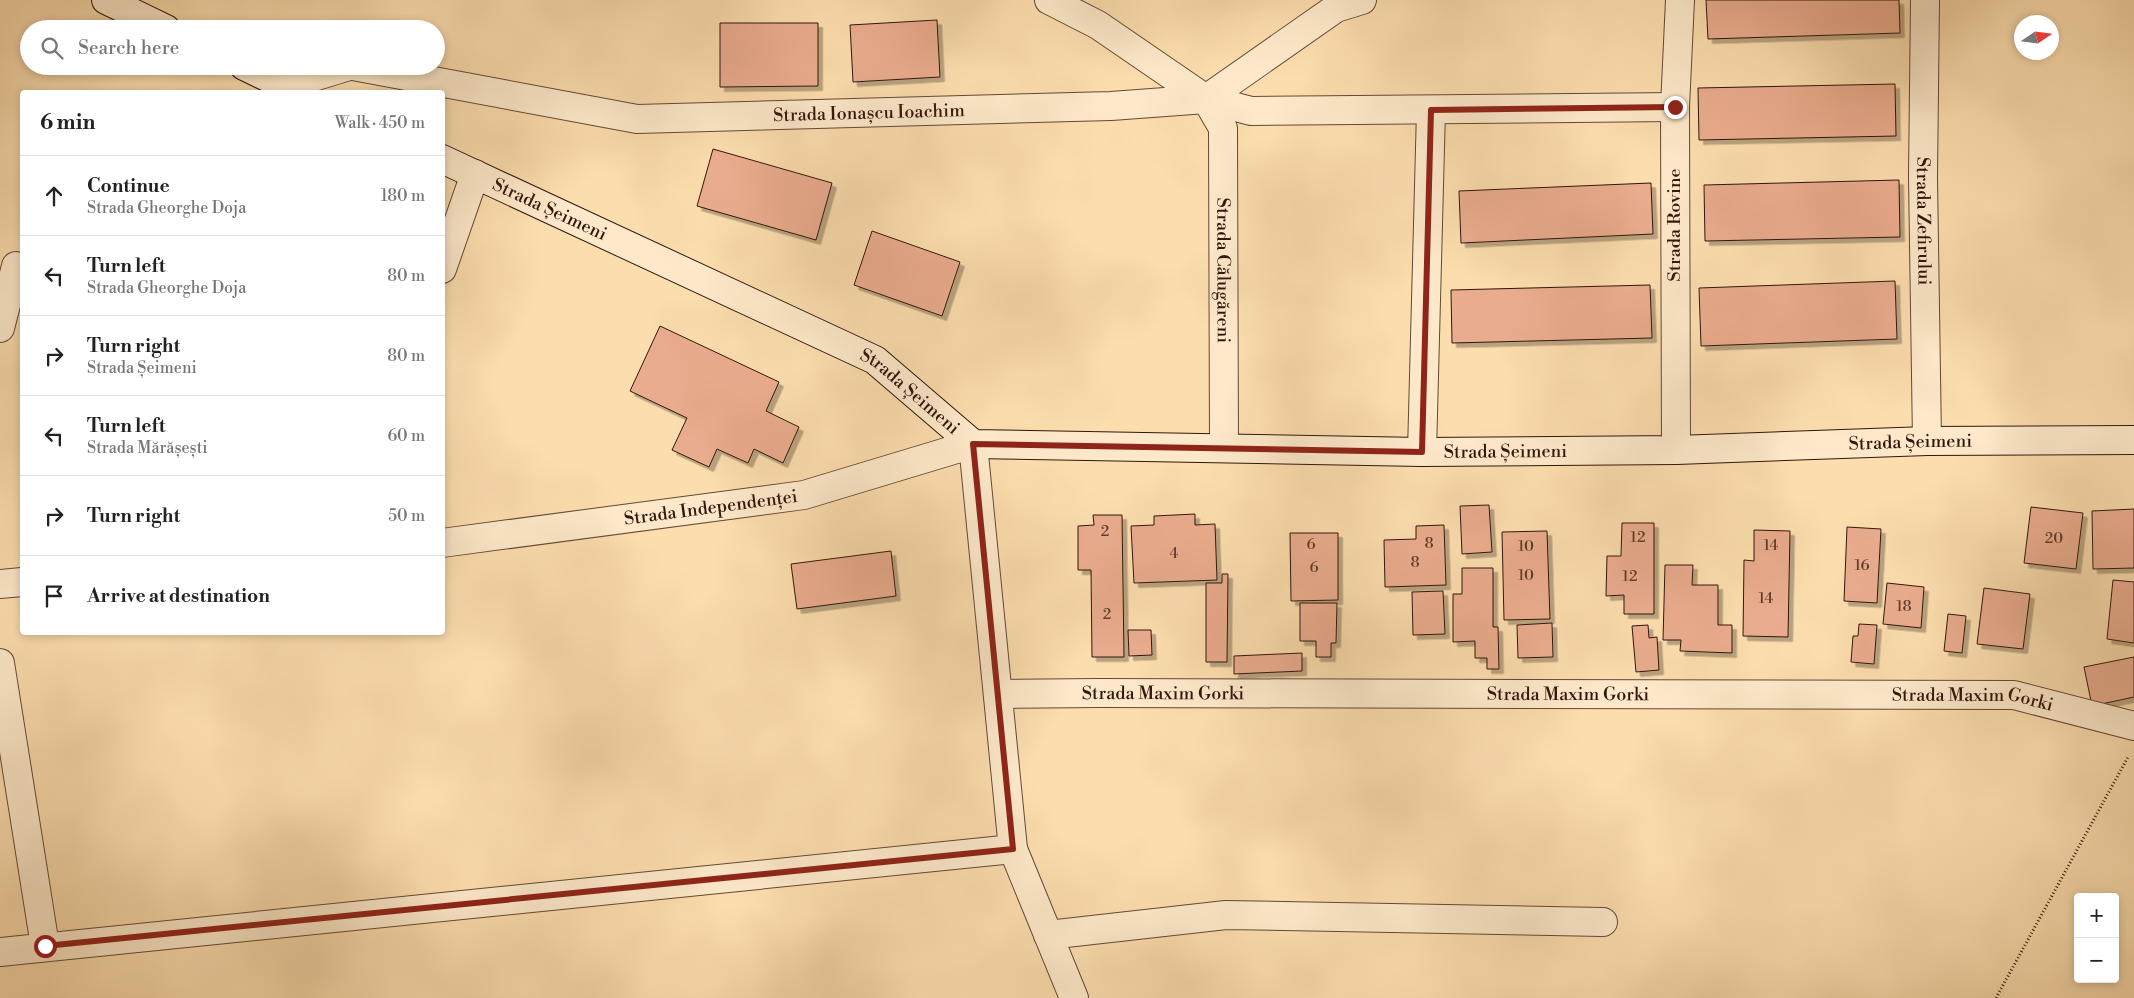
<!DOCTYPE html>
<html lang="en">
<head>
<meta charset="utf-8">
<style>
  body { margin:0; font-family:"Libre Bodoni",serif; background:#f6f6f6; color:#222 }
  .controls { position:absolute; right:15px; bottom:15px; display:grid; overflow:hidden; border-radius:5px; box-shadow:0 2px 8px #0003 }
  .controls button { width:45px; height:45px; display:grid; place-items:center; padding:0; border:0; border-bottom:1px solid #e0e0e0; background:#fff; color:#222; font:25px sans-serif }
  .compass { position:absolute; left:2014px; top:15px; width:45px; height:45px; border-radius:50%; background:#fff; box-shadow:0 2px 8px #0003; rotate:77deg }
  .stop { position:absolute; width:15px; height:15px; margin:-11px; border:4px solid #8f2418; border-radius:50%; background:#fff }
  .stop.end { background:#8f2418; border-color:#fff; box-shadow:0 1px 5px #0008 }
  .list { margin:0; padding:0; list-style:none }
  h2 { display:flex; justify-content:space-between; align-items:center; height:65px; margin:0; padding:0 20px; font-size:21px }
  h2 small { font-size:16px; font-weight:400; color:#767676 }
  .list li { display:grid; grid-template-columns:32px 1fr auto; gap:15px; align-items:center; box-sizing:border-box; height:80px; padding:0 20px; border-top:1px solid #e0e0e0 }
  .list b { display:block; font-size:19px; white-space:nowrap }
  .list p { margin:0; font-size:16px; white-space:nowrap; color:#767676 }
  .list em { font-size:16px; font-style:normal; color:#767676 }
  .icon { flex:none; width:28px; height:28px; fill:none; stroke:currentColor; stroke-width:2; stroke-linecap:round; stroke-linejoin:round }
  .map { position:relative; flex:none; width:2134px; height:998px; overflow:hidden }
  .search { position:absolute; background:#fff; box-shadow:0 2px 8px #0003; left:20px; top:20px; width:425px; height:55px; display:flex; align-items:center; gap:12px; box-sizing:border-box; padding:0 18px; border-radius:28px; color:#767676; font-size:19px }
  .panel { position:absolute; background:#fff; box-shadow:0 2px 8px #0003; left:20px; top:90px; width:425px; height:545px; border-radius:5px }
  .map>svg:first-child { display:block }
  .building { fill:#eaac8e; stroke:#31160c; filter:url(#shadow) }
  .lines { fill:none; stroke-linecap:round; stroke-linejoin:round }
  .minor-casing { stroke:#644834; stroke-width:30 }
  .tertiary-casing { stroke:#644834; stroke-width:30 }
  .secondary-casing { stroke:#31160c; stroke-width:30 }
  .path { stroke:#31160c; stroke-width:3; stroke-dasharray:1 2.5; stroke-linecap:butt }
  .minor { stroke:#fde9ca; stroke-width:28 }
  .tertiary { stroke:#fde9ca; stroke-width:28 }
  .secondary { stroke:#fde9ca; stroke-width:28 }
  .route { stroke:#8f2418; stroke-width:6 }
  .labels { text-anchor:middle; stroke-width:4; stroke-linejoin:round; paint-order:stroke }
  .number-label { font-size:15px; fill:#5f3c2c }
  .street-label { font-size:18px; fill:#31160c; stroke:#fde9ca }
</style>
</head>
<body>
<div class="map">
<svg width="2134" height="998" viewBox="0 0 2134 998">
  <defs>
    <filter id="shadow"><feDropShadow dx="4.5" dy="4.5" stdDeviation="0" flood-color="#0004"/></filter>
  </defs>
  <rect width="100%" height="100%" fill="#fcddae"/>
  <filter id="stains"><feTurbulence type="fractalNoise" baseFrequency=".004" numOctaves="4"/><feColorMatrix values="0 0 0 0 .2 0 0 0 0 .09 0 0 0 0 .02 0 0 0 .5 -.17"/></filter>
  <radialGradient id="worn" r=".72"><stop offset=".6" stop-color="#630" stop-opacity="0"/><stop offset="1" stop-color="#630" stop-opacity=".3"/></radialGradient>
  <path class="building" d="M1706,0H1899L1900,33L1708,39Z
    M937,20L940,77L853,82L850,25Z
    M720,23H818V86L720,87Z
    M1895,84L1896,136L1699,140L1698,88Z
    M713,149L832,183L816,240L697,206Z
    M1899,180L1900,237L1705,241L1704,185Z
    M1651,183L1653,234L1461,243L1459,191Z
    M872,231L960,262L942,316L854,285Z
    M1895,281L1897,339L1701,346L1699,288Z
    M1650,285L1652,338L1452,343L1451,290Z
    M660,326L779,382L766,411L799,427L783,463L754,449L748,463L717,449L709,467L672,450L687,418L630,391Z
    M1489,505L1492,552L1462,554L1460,506Z
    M2031,507L2083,513L2076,569L2024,563Z
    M2134,509V568L2093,569L2092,511Z
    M1195,514V525L1215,524L1217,580L1134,583L1131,526L1154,525V516Z
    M1093,515H1122L1124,657H1092L1091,570H1078V526L1094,525Z
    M1622,523H1654V614H1624V595L1606,596L1607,556H1621Z
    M1444,525L1446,585L1385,587L1384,540L1416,539V526Z
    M1847,527L1881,529L1877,603L1844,601Z
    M1754,530L1790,531L1788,637L1743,636L1744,560L1754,561Z
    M1547,531L1550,619L1504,620L1502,532Z
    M1290,533H1338V600L1291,601Z
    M891,551L896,596L797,609L791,564Z
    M1665,565H1693L1692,585H1718V625H1732V653L1680,651L1681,640H1663Z
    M1462,568H1493V627H1498L1499,669H1487V658H1475V641L1453,642V594H1462Z
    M1222,574H1228L1227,662H1206V583H1222Z
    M2113,580L2134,582V643L2107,639Z
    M1887,583L1924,587L1921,628L1883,624Z
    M1984,588L2030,594L2023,649L1977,644Z
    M1443,591L1445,634L1413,635L1412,592Z
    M1300,603H1337L1336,643H1331V657H1316V641H1300Z
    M1948,614L1966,616L1962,653L1944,651Z
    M1552,623L1553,657L1518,658L1517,625Z
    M1859,624L1877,625L1874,664L1851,662L1853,636H1858Z
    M1648,625L1649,638L1657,637L1659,670L1636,672L1632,626Z
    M1128,630H1151L1152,655L1129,656Z
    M1302,653V671L1234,674V656Z
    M2134,657V697L2092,706L2084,667Z"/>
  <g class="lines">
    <g class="minor-casing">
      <g id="minor">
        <path d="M1049,0L1098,25L1206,99L1251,111L1675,107"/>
        <path id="s1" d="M1925,0L1923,177L1927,441"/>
        <path id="s2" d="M353,66L637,119L1111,106L1206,99L1336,8L1362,0"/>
        <path d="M284,86L349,66"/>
        <path id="s3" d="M1206,99L1223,128L1224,448"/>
        <path d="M442,269L475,174"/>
        <path d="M0,328L16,266"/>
        <path d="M973,444L1013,849L1074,998"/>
        <path d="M1676,450L1675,107L1680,0"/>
        <path d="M1422,452L1431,110"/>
        <path d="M0,663L45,946"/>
        <path id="s4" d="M998,694L1099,693L2014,695L2134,726"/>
        <path d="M1048,935L1226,915L1603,922"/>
        <path d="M0,952L1013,849"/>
      </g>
    </g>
    <g class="tertiary-casing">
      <g id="tertiary">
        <path id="s5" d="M442,543L804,495L973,444"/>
        <path d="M0,584L22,582"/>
      </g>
    </g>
    <g class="secondary-casing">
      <g id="secondary">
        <path d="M106,0L166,29"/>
        <path d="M244,66L298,92"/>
        <path id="s6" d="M442,159L875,360L973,444L1422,452L1676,450L1927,441L2134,440"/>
      </g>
    </g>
    <path class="path" d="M1996,998L2128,757"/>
    <use href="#minor" class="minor"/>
    <use href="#tertiary" class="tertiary"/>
    <use href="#secondary" class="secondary"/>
  </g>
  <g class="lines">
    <path class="route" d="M45,946L1013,849L973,444L1422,452L1431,110L1675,107"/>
  </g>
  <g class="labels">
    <g class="number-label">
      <text x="1105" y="536">2</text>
      <text x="1638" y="542">12</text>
      <text x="2054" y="543">20</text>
      <text x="1429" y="548">8</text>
      <text x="1311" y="549">6</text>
      <text x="1771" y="550">14</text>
      <text x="1526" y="551">10</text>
      <text x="1174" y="558">4</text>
      <text x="1415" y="567">8</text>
      <text x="1862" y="570">16</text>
      <text x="1314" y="572">6</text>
      <text x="1526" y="580">10</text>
      <text x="1630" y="581">12</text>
      <text x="1766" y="603">14</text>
      <text x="1904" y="611">18</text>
      <text x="1107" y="619">2</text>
    </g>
    <g class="street-label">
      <text dy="6" stroke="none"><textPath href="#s2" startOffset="521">Strada Ionașcu Ioachim</textPath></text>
      <text dy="6" stroke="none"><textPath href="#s6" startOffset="119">Strada Șeimeni</textPath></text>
      <text dy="6" stroke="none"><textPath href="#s1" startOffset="221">Strada Zefirului</textPath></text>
      <text transform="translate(1674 225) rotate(-90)" y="6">Strada Rovine</text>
      <text dy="6" stroke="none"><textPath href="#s3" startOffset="176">Strada Călugăreni</textPath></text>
      <text dy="6" stroke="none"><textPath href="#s6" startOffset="524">Strada Șeimeni</textPath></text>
      <text dy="6" stroke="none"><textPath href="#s6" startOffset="1544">Strada Șeimeni</textPath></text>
      <text dy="6" stroke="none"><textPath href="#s6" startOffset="1139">Strada Șeimeni</textPath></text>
      <text dy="6" stroke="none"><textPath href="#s5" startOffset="271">Strada Independenței</textPath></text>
      <text dy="6" stroke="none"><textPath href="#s4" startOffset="165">Strada Maxim Gorki</textPath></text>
      <text dy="6" stroke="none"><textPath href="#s4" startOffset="570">Strada Maxim Gorki</textPath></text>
      <text dy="6" stroke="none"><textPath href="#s4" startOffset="975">Strada Maxim Gorki</textPath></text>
    </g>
  </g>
  <rect width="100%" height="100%" filter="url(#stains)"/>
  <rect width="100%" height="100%" fill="url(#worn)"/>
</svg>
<div class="controls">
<button>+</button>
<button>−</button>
</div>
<svg class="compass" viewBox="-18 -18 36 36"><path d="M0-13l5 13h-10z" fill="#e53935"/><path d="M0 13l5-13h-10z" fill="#767676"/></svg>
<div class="stop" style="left:45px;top:946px"></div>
<div class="stop end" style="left:1675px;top:107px"></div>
<div class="search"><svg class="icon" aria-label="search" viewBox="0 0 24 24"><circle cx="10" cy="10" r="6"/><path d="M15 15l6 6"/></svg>Search here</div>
<section class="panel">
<h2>6 min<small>Walk · 450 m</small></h2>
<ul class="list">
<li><svg class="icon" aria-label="ahead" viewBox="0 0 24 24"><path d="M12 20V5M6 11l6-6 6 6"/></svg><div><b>Continue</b><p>Strada Gheorghe Doja</p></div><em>180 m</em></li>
<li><svg class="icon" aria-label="left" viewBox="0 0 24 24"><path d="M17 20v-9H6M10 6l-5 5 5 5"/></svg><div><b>Turn left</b><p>Strada Gheorghe Doja</p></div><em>80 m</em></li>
<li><svg class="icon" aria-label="right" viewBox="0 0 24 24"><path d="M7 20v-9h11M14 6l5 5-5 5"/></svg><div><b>Turn right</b><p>Strada Șeimeni</p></div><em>80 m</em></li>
<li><svg class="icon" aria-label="left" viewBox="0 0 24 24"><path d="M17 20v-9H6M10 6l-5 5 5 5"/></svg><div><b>Turn left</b><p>Strada Mărășești</p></div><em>60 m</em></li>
<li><svg class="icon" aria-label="right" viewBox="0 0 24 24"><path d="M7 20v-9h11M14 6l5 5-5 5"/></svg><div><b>Turn right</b></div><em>50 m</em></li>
<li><svg class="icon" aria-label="arrive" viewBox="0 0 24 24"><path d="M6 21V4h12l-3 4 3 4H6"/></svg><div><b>Arrive at destination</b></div></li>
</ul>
</section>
</div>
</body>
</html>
